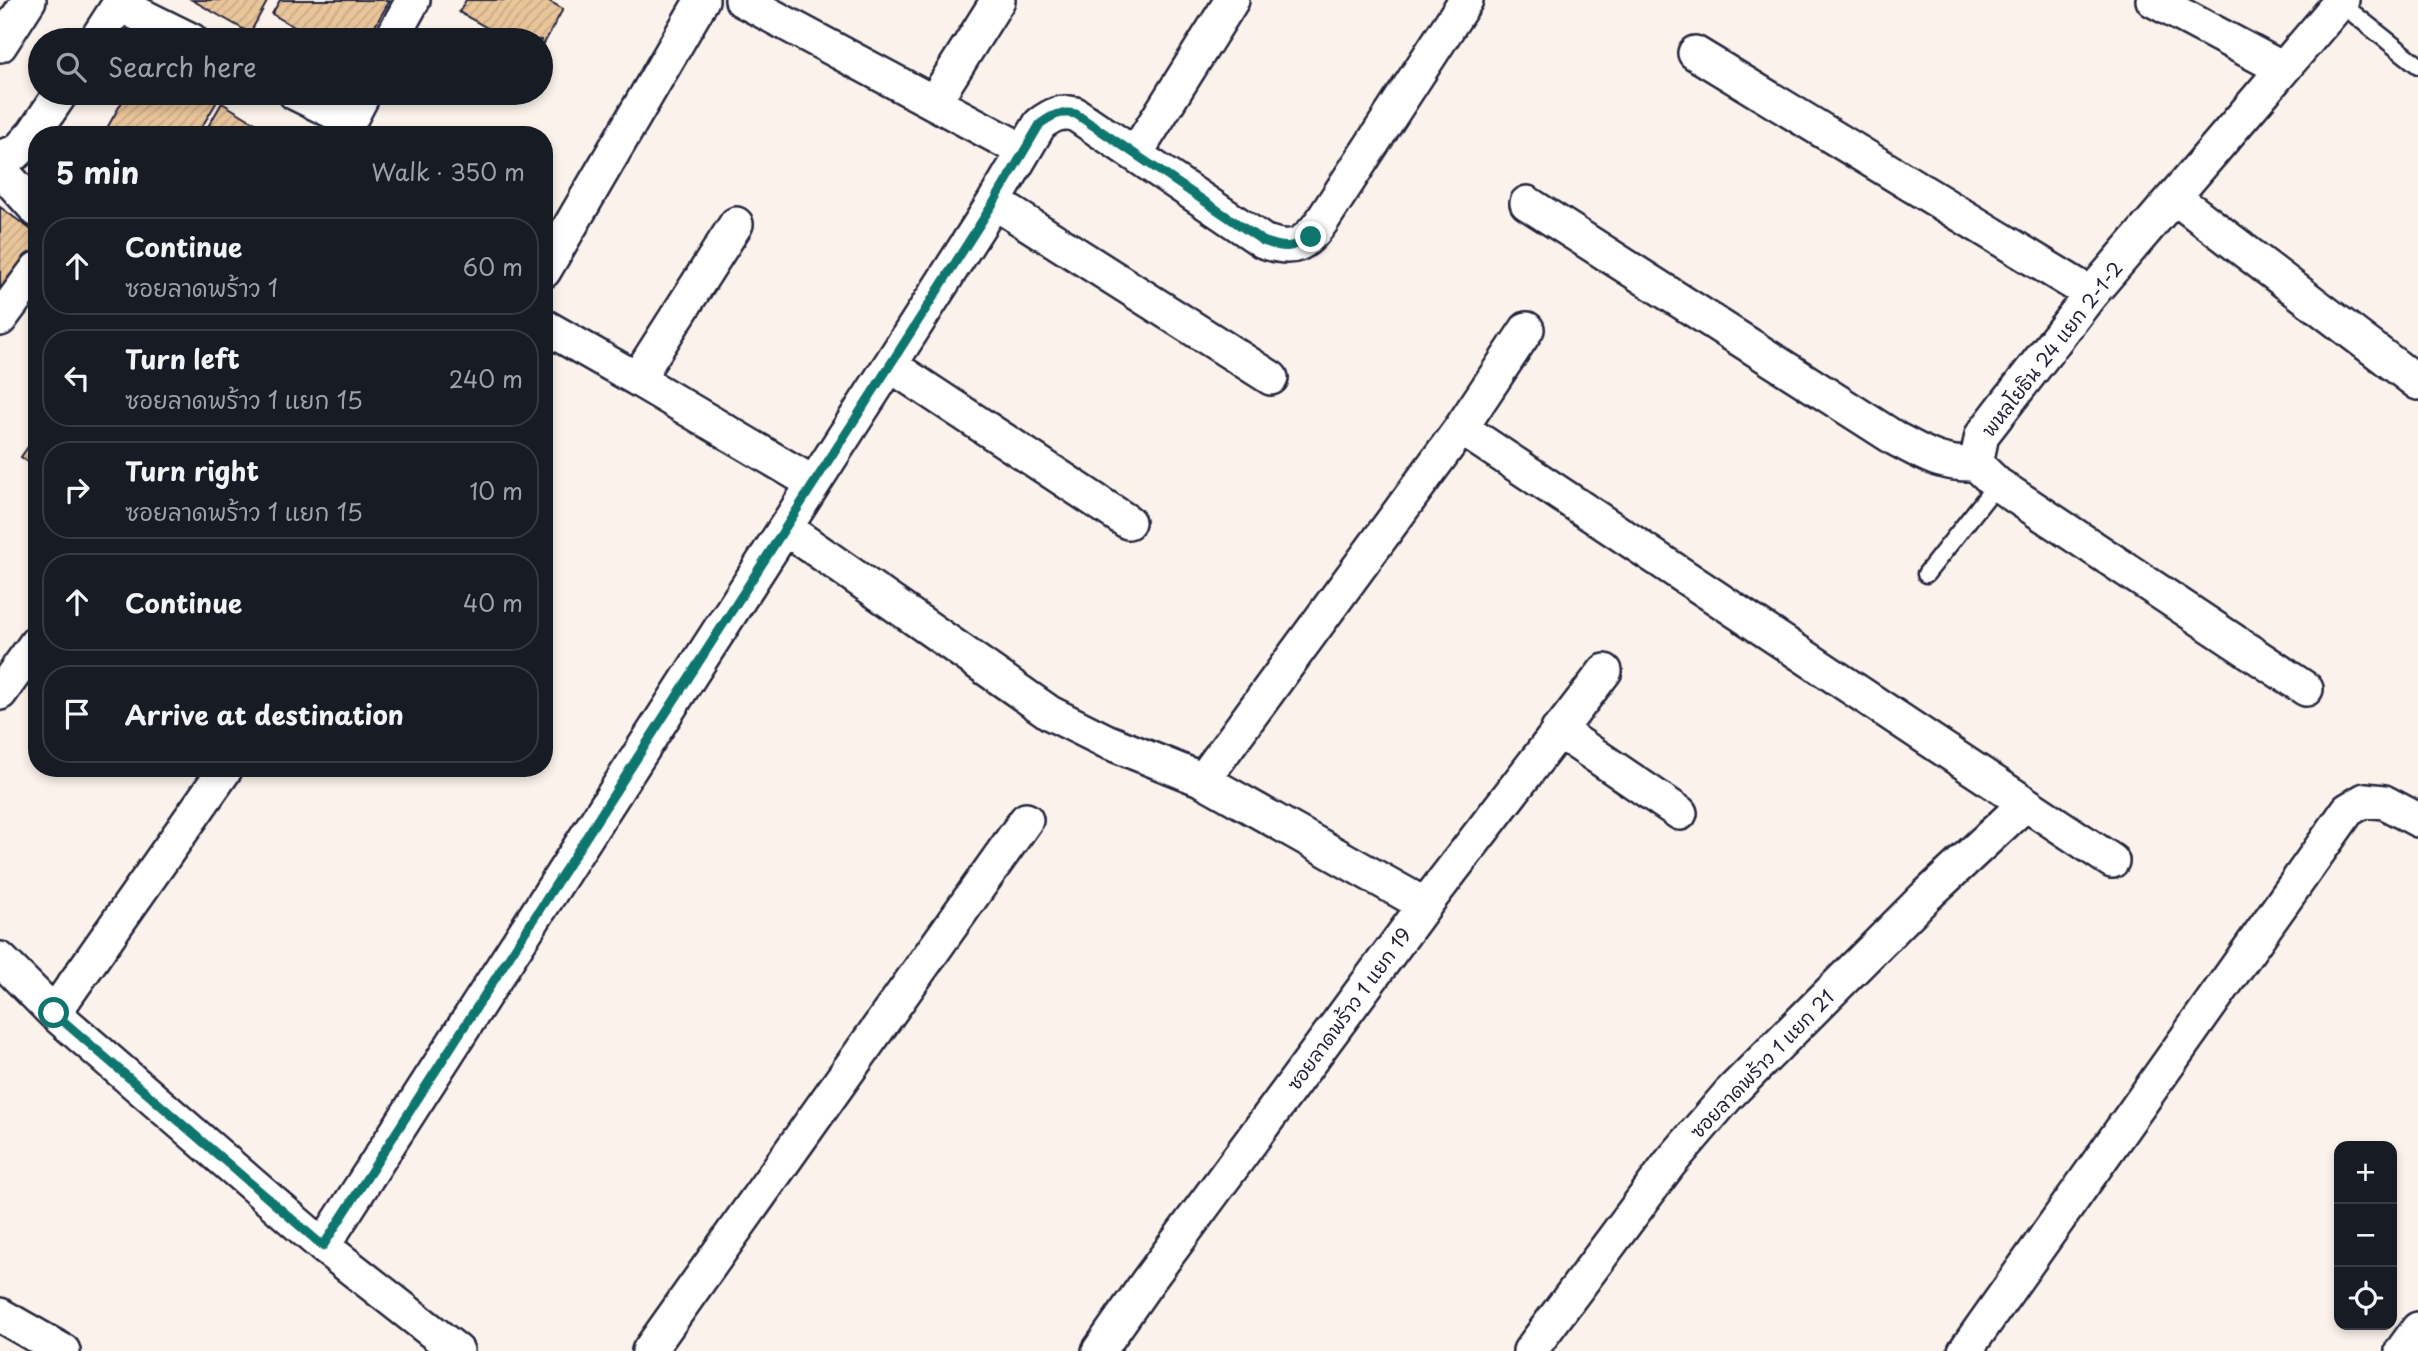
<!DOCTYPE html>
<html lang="en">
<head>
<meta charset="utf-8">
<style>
  body { margin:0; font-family:"Playpen Sans","Playpen Sans Thai",sans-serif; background:#20242c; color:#f1f3f6 }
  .controls { position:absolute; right:21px; bottom:21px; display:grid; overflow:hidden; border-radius:14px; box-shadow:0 4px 10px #0003 }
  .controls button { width:63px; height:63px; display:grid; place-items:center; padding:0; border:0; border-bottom:2px solid #363941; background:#171b24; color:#f1f3f6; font:35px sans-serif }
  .stop { position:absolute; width:21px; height:21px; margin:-16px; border:5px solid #0f766e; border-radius:50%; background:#fff }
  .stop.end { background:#0f766e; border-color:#fff; box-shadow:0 2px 7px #0008 }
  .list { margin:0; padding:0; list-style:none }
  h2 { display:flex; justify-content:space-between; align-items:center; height:91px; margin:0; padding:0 28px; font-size:30px }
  h2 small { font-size:23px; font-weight:400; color:#9ea1a6 }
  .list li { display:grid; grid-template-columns:46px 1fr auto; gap:21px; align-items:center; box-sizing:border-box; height:98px; margin:0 14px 14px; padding:0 14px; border:2px solid #363941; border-radius:28px }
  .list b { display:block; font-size:26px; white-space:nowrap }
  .list p { margin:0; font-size:23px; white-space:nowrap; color:#9ea1a6 }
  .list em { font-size:23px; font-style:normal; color:#9ea1a6 }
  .icon { flex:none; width:38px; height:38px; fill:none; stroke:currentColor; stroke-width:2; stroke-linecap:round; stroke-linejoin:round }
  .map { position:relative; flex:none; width:2418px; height:1351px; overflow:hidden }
  .search { position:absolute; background:#171b24; box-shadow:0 4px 10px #0003; left:28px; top:28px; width:525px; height:77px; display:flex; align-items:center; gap:18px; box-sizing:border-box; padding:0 24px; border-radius:38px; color:#9ea1a6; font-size:26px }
  .panel { position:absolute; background:#171b24; box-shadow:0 4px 10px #0003; left:28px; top:126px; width:525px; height:651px; border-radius:28px }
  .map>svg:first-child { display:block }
  .building { fill:url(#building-hatch); stroke:#22223b; stroke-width:2 }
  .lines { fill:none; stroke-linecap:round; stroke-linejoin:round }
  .service-casing { stroke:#22223b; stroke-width:21 }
  .minor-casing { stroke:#22223b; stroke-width:38 }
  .service { stroke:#fff; stroke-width:16 }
  .minor { stroke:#fff; stroke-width:33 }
  .route { stroke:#0f766e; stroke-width:9 }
  .labels { text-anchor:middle; stroke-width:7; stroke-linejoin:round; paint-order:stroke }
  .street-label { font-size:19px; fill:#22223b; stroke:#fff }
</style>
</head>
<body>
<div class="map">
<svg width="2418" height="1351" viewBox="0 0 2418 1351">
  <defs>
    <pattern id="building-hatch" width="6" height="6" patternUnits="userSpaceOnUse" patternTransform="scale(1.75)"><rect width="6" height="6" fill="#e9c59a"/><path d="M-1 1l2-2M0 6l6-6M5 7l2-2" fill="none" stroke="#c8a986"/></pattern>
  </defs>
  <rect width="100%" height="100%" fill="#fbf3eb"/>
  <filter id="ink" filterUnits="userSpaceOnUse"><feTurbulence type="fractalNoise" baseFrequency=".0143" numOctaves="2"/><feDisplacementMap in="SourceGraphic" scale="14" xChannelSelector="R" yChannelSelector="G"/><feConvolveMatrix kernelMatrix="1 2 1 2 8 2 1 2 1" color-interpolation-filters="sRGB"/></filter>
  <g filter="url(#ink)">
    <path class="building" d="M192,0H268L250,33Z
      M280,0H390L367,40H317L272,14Z
      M466,0H547L563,9L541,49V40H509L459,12Z
      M127,93H222L197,135H103Z
      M222,103L275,135H203Z
      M0,207L37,234V245L2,294L0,292Z
      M37,434V468L21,457Z"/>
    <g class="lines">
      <g class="service-casing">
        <path id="service" d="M2340,3L2418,65
          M1926,574L1997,484"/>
      </g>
      <g class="minor-casing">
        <path id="minor" d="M742,0L1024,151
          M2153,0L2283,69
          M120,5L191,40
          M96,40L122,0
          M391,40L413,0
          M0,45L29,0
          M1695,53L2091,294
          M295,93L350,120
          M934,102L998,0
          M342,135L364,93
          M1136,153L1232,0
          M0,157L17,152L34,133L61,93
          M0,169L37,210
          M2174,197L2418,383
          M994,202L1271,378
          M1527,203L1896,439C1926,455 1941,465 1976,464
          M544,271L702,0
          M0,319L37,269
          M544,326L637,379L736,224
          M890,365L1128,522
          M637,379L813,483
          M1461,428L2112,861
          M1976,464L1982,435L2091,294L2342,0
          M1976,464L1997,484L2306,689
          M785,528L1050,713L1106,741L1203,780L1425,905
          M0,693L37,642
          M1558,730L1680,813
          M1203,780L1461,428L1527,329
          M0,959L54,1013L323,1246L457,1351
          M54,1013L226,768
          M323,1246L890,365L994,202L1040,124C1052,115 1060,111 1075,114L1263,241C1293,252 1304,246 1322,221L1466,0
          M0,1315L63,1351
          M649,1351L1026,820
          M1099,1351L1148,1281L1425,905L1605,671
          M1530,1351L1670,1163L1729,1094L1925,897L2025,804
          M1965,1351L2348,810L2365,800L2384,802L2418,820
          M2402,1351L2418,1329"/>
      </g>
      <use href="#service" class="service"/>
      <use href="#minor" class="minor"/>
    </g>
  </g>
  <g class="lines" filter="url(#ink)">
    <path class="route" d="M54,1013L323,1246L890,365L994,202L1040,124C1052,115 1060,111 1076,114L1263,241C1285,249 1291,249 1311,237"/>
  </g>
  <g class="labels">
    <g class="street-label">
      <text transform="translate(2052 349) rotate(-52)" y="7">พหลโยธิน 24 แยก 2-1-2</text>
      <text transform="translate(1349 1009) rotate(-54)" y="7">ซอยลาดพร้าว 1 แยก 19</text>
      <text transform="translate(1762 1064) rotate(-46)" y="7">ซอยลาดพร้าว 1 แยก 21</text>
    </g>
  </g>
</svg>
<div class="controls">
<button>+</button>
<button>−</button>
<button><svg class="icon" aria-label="locate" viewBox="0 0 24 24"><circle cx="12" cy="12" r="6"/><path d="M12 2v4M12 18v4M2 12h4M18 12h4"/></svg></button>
</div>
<div class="stop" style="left:54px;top:1013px"></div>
<div class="stop end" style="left:1311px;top:237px"></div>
<div class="search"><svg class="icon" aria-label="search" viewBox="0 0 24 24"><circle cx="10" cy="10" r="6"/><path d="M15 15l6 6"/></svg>Search here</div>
<section class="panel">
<h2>5 min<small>Walk · 350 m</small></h2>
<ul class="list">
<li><svg class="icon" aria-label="ahead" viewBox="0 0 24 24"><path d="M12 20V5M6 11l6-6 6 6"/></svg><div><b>Continue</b><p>ซอยลาดพร้าว 1</p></div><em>60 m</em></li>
<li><svg class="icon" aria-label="left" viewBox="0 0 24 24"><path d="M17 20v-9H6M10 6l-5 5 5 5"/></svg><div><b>Turn left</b><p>ซอยลาดพร้าว 1 แยก 15</p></div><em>240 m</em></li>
<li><svg class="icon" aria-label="right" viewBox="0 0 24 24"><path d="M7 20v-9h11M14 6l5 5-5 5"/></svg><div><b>Turn right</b><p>ซอยลาดพร้าว 1 แยก 15</p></div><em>10 m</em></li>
<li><svg class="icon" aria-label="ahead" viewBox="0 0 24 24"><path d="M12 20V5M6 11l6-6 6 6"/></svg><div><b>Continue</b></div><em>40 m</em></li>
<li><svg class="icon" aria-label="arrive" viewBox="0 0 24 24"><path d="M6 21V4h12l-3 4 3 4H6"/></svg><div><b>Arrive at destination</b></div></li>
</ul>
</section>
</div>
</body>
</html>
